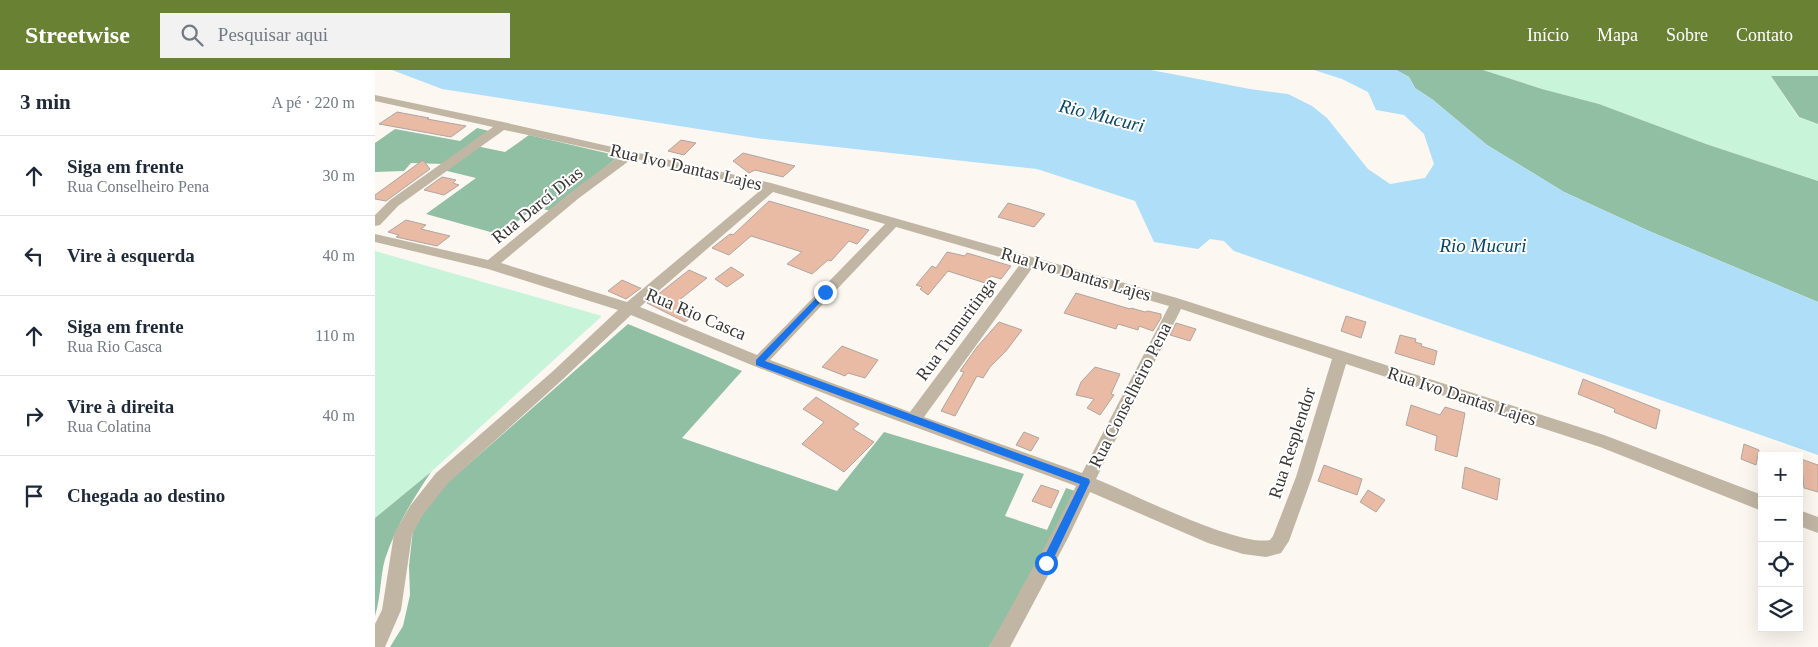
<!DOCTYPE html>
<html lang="pt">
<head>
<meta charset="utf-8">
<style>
  body { margin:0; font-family:"Times New Roman",serif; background:#f2f2f3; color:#1f2937 }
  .controls { position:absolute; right:15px; bottom:15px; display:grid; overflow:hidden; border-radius:0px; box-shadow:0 5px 20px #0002 }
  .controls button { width:45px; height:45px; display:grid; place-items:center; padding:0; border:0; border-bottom:1px solid #e0e1e3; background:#fff; color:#1f2937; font:25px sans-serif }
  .stop { position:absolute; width:15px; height:15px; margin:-11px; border:4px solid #1a73e8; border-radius:50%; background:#fff }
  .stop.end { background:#1a73e8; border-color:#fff; box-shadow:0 1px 5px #0008 }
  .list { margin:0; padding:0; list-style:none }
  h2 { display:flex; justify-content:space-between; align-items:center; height:65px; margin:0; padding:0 20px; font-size:21px }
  h2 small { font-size:16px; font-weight:400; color:#747a83 }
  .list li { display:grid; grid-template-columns:32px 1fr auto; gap:15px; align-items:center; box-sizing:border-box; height:80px; padding:0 20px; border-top:1px solid #e0e1e3 }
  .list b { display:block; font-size:19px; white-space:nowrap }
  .list p { margin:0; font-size:16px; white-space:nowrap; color:#747a83 }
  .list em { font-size:16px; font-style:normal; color:#747a83 }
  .icon { flex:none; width:28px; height:28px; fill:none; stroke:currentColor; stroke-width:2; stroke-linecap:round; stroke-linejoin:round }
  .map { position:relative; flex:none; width:1443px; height:577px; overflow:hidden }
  header { display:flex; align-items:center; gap:30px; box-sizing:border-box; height:70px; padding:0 25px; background:#698133; color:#fff }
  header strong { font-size:24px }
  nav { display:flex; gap:28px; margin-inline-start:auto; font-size:18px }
  .search { width:350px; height:45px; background:#f2f2f3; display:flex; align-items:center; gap:12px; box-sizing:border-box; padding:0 18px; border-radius:0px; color:#747a83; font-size:19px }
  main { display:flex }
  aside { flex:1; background:#fff }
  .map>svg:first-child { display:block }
  .green { fill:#c8f4da }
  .forest { fill:#90bfa4 }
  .water { fill:#afdef9 }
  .building { fill:#e9baa4; stroke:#aea6a2 }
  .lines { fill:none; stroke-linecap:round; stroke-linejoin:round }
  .minor { fill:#c1b6a4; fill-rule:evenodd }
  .route { fill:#1a73e8 }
  .labels { text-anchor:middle; stroke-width:4; stroke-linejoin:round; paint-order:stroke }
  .street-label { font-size:18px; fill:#383633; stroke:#fff }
  .water-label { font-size:19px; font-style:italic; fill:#084761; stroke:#fff }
</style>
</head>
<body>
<header>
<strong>Streetwise</strong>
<div class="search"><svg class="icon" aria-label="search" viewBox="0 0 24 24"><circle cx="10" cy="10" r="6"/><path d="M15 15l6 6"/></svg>Pesquisar aqui</div>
<nav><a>Início</a><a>Mapa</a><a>Sobre</a><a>Contato</a></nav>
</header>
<main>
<aside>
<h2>3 min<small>A pé · 220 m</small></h2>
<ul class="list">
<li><svg class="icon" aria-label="ahead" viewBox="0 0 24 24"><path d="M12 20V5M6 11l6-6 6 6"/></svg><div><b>Siga em frente</b><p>Rua Conselheiro Pena</p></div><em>30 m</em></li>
<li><svg class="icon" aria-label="left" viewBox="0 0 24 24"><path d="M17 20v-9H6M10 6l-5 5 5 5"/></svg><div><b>Vire à esquerda</b></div><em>40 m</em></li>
<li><svg class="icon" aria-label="ahead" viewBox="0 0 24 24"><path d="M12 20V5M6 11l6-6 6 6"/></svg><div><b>Siga em frente</b><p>Rua Rio Casca</p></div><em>110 m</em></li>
<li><svg class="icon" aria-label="right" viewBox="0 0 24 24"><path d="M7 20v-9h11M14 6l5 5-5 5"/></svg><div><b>Vire à direita</b><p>Rua Colatina</p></div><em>40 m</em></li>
<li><svg class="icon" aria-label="arrive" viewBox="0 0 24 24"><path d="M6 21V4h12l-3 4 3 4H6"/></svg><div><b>Chegada ao destino</b></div></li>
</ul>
</aside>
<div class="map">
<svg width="1443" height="577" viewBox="0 0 1443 577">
  <rect width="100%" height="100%" fill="#fdf7f1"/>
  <path class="green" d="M1108,0H1443V6H1396L1423,47L1443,54V111L1331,74L1224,34L1167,19Z
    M0,181L227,246L56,402L0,448Z"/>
  <path class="forest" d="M1021,0H1108L1167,19L1224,34L1331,74L1443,111V232L1274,161L1189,122L1112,75L1058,30L1040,18L1034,7Z
    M1396,6H1443V54L1424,47Z
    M102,58L114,61L69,94L36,93L29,101L0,102V73L20,59L85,71Z
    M154,65L244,86L176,141L160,137L126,165L51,144L101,108L68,100L101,76L130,82Z
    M253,254L367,301L307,368L462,421L509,362L649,404L630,446L672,460L691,418L700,421L671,483L614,577H15L28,556L35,525L34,496L38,459L63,421Z
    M56,402C38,429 20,458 10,489C5,507 6,527 0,546V448Z"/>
  <path class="water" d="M17,0H776L875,19L913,24L937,36L952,48L993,99L1015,114L1050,108L1059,94L1049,64L1029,45L1001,40L993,22L967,9L939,0H1021L1034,7L1040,18L1058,30L1112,75L1189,122L1274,161L1443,232V385L859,181L849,171L835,169L823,179L779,172L760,131L662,99L381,68L67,19Z"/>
  <path class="building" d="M22,42L54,48L52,49L91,56L76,67L4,54Z
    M306,70L321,73L309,85L293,81Z
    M368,83L420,96L408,107L380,100L374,103L358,91Z
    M48,90L55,99L11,131L0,129V125Z
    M67,107L81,110L78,113L84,115L69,125L49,120Z
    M394,131L494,160L482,174L474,171L456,191L453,190L437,204L412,194L427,182L376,166L354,185L337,178L355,164L358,165Z
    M633,133L651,138L670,144L659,157L623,147Z
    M31,150L51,155L46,159L75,166L62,176L21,167L24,165L13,162Z
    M572,182L590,186L592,183L636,196L626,209L616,206L610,213L573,201L553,225L545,219L547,217L541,215L557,196L561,198Z
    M356,197L369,205L352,217L340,209Z
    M314,200L332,208L303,231L323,242L310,252L272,233Z
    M247,210L265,218H266L251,229L233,221Z
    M701,223L755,239L756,238L770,242L773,241L786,244V248L778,261L764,256L763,260L743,254L741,259L689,243Z
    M971,246L991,252L986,268L966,261Z
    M624,252L647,260L631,281L615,297L608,308L602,306L580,346L566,341L589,302L585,301L602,277Z
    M801,253L821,259L815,271L795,265Z
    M1025,265L1041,269L1040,272L1047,274L1046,276L1062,281L1059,295L1020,283Z
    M467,276L503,290L490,308L473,303L470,306L447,297Z
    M720,297L745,304L736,324L739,325L725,345L712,338L719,329L701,325L706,312Z
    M1208,309L1285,340L1281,359L1239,342L1240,339L1203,324Z
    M441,327L484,354L478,359L499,372L469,402L427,374L449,352L428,339Z
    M1036,335L1065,345L1070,337L1090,343L1082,387L1060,380L1062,366L1031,355Z
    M649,362L664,368L656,381L641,375Z
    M1369,374L1384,380L1381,395L1366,389Z
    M1426,389L1443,395V422L1429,418Z
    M949,395L987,409L982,425L943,411Z
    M1090,397L1125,409L1122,430L1087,418Z
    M666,415L684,421L676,438L657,431Z
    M993,420L1010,430L1001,442L985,432Z"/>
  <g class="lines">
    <path class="minor" d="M0,25L128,52L396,113L802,228L1229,365L1387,425V441L1225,377L971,294L937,407L914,471L906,483L891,487L868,484L833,473L715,422L693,468L635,577H614L681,456L701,416L474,333L379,296L256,245L187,310L73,413L47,446L37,465L26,540L10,577H0V554L7,540L19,464L35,436L61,403L177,302L243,240L113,199L0,172V164L113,190L196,122L246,85L129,60L23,136L5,155L0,156V145L15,130L118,57L0,31ZM258,88L387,119L252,232L126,193L204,128ZM398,122L510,154L382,285L265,237ZM521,157L646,193L535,342L395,290ZM658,197L794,236L707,403L549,347ZM806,239L957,289L921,407L898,466L895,470C863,477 756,423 721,409Z
      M1424,440L1443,447V463L1424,456Z"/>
  </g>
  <path class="route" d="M450,219L453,220V224L390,291L714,409L715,412L675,496H668L666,493L705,414L381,295V290Z"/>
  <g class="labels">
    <g class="street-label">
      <text transform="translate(311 97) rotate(13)" y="6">Rua Ivo Dantas Lajes</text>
      <text transform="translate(162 135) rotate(-39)" y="6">Rua Darcí Dias</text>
      <text transform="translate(701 204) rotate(16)" y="6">Rua Ivo Dantas Lajes</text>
      <text transform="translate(321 244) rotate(23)" y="6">Rua Rio Casca</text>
      <text transform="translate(581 259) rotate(-54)" y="6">Rua Tumuritinga</text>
      <text transform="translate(755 325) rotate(-63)" y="6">Rua Conselheiro Pena</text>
      <text transform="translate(1087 326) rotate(18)" y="6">Rua Ivo Dantas Lajes</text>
      <text transform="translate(917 373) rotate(-72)" y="6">Rua Resplendor</text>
    </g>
    <g class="water-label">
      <text transform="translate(727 45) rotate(14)" y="7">Rio Mucuri</text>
      <text x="1108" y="182">Rio Mucuri</text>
    </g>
  </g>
</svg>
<div class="controls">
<button>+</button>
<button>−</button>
<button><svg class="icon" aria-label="locate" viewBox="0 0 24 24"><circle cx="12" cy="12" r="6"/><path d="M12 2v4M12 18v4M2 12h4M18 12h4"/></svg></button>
<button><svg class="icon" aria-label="layers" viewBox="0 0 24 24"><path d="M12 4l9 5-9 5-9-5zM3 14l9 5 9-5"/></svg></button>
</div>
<div class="stop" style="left:671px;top:493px"></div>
<div class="stop end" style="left:450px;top:222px"></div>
</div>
</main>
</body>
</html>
